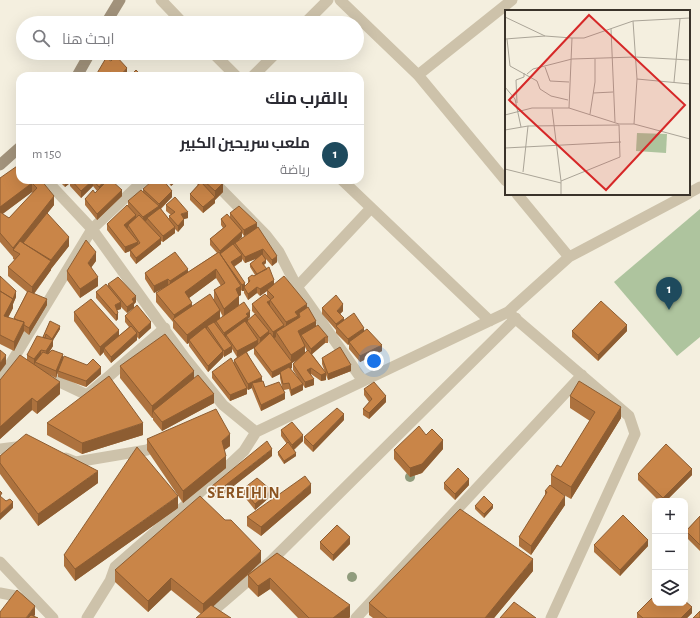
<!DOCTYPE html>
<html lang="ar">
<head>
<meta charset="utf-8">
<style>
  body { margin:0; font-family:"Alegreya Sans",Cairo,sans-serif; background:#f2f2f3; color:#2b2b33; direction:rtl }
  .controls { position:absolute; right:12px; bottom:12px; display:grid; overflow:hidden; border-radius:8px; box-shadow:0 4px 16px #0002 }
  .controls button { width:36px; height:36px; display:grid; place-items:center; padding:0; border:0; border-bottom:1px solid #e1e1e2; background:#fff; color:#2b2b33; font:20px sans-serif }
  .you { position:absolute; left:374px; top:361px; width:14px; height:14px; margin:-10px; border:3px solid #fff; border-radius:50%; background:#1a73e8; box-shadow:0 0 0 6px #1a73e833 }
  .badge { display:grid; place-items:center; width:26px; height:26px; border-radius:50%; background:#1e4a5d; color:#fff; font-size:13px; font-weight:700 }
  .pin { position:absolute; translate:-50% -33px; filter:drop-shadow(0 1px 2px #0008) }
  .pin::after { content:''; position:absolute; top:21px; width:14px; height:12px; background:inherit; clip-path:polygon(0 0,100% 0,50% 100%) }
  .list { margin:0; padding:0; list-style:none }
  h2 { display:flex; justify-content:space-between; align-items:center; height:52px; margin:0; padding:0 16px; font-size:17px }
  h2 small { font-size:13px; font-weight:400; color:#7c7c81 }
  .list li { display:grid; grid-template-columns:26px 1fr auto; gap:12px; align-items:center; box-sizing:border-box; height:60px; padding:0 16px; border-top:1px solid #e1e1e2 }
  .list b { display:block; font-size:15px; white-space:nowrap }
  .list p { margin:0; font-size:13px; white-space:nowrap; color:#7c7c81 }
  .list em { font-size:13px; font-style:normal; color:#7c7c81 }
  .icon { flex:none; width:22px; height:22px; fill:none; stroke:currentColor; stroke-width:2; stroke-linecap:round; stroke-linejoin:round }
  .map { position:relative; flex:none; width:700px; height:618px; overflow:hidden; direction:ltr }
  .search { position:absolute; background:#fff; box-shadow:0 4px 16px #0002; left:16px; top:16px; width:348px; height:44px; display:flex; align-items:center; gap:10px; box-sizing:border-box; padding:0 14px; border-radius:22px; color:#7c7c81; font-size:15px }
  .panel { position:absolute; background:#fff; box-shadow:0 4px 16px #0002; left:16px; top:72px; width:348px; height:112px; border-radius:12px; direction:rtl }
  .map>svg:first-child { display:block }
  .green { fill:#aec49e }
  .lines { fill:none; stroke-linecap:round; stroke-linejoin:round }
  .minor { stroke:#cdc2aa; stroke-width:11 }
  .secondary { stroke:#a1927b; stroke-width:11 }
  .tree { fill:#909c7d }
  .wall { fill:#ad723e; fill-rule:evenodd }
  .shaded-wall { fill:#8d5d32 }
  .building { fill:#c98548; stroke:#8d5d32 }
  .labels { text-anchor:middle; stroke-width:3; stroke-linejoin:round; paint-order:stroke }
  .district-label { font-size:16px; font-weight:bold; letter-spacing:1px; fill:#8b5320; stroke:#fbf7ec }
  .inset-road { fill:none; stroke:#aaa497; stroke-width:1 }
  .view { fill:#d62828; fill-opacity:0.15; stroke:#d62828; stroke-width:2 }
  .inset-edge { fill:none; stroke:#3a332a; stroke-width:2 }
</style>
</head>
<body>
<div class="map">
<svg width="700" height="618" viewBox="0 0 700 618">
  <rect width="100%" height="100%" fill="#f4efdf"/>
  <path class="green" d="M700,209V337L677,356L614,282Z"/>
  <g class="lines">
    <path class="minor" d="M161,0L183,23
      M340,0L418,75L506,181
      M305,23L328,0
      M213,53L236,76
      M418,75L512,0
      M253,76L276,53
      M46,180L92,229L185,358L223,405L256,432
      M212,180L265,234L279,252L297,287L363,381
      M342,180L490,321
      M689,193L700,187
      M517,194L569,257
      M297,287L371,208
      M510,314L629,416L635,434L551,618
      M47,376L87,395L165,328
      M0,381L92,229L144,180
      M0,449L24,446
      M66,458L76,462L147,450L159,443
      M0,562L53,618
      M0,593L16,596L25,602
      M87,618L110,581L115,567L196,496L244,451L256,432L508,312L569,257L688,194
      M205,618L271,561L516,318
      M356,618L582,375"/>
    <path class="secondary" d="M106,23L120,0
      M77,76L90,53
      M0,165L20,147"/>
  </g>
  <g class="tree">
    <circle cx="410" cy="477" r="5"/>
    <circle cx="352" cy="577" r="5"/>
  </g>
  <path class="wall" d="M111,61L127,74L126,76H96V75Z
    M0,178L20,180H41L54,205L47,213L69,246L51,269V270L34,294L47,305L29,335L24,331L14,351L0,344V276L16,297L13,304V308L8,318L14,319V318L27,292L8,276V267L15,260L13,259V256V257L0,242ZM32,192L33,193L9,218L2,214Z
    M58,180H111L122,196L97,220L85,205V199L95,193L97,191L93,186L81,198L70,186V183L65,187Z
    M166,180H178L171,186Z
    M193,180H220L223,192L215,200V203L203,213L190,200V194L198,185Z
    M143,189L172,197L161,209L169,219V216L171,215L166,211V205L188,218L184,219V225L178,232L175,229V233L163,242L161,241V244L136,264L130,256V251L125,253L107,230V224L128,206V201L143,192Z
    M230,213L257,228L277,262L272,266L266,259V263L264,265L274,284L307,307L316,326L328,337V343H325L312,354L325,372L322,364V358L351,371L328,380L326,375V380L321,381L311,374L314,385L305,388L303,385V390L291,396L289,389L284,390L285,399L261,411L252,389V388L248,390L247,389V394L230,401L212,378V372L234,363V360L237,357L232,349V352L224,357L223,355V357L208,372L189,346V343L187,344L173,328V322L156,302V293L166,286L154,293L145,279V273L188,272L217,253L210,245V239L223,228L221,225V219L230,217ZM242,233L244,236L250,233L239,240L242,237ZM258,258L250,264V267L255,275L248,278V283L245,286L234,267L242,261V259L245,263ZM216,278L221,286L214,290V299L192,306L189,298ZM241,290L242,291H244V293L248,300L257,293L260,296L267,291V296L252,304V311L255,314L248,320V319L250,317L235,308L239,305V296L241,295ZM220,311L223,317L220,319ZM305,347L307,351L305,353ZM254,348V354L272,378L280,374V378L282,387H265L247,352ZM297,360L293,364V370L298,378L290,369L292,368V363Z
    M96,261L91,267L98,286L80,298L67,280V271Z
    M108,284L136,302L127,313L121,307V309L117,310L118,319L116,321L96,298V292L108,286Z
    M322,308L343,311L340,314L344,321L364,331L382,351L360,362L349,349V344L348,345L336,333V330L322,314Z
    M74,312L119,336L129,327L125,322V316L151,328L139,339L137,337V340L111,363L104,354V352L100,356L74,321Z
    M50,321L60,329L53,340V346L49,353L63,360L101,374L86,387L58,377V373L56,378L48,374L60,394L37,414L32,410L0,439V380L27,359V355L43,337Z
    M572,331H627L598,361L572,337Z
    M120,366L194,378L214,403L162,431L153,420V418H152L120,378Z
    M364,389L386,402L369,419L363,415V409L369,402L364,395Z
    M570,396L621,418L571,499L557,491L565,505L531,555L519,546V537L545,496V491L551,486V475L561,467L590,421L570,408Z
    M344,420L313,452L304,443V437Z
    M47,423L143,435L82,454L47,435Z
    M281,430L303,441L294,450L296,456L284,464L278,455V452L287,444L281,436Z
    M426,435L443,449L422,473L410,477L394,459V450Z
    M147,439L230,446L224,450L226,468L183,503L147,450Z
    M0,456L98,483L38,526L0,474Z
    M272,456L217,499L212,492V486Z
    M638,474L692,475L666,501H659L638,480Z
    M444,483L469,485L455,500L444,489Z
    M243,489L271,496L255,510L243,495Z
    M311,493L261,536L247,526V517Z
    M475,506L493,508L484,518L475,509Z
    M178,508L75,581L64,566V555Z
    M700,516V551L686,537V531Z
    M320,542L350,544L333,561L320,549Z
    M594,545L648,546L620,576L594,552Z
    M277,553L350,617L349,618H298L270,589L258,597L248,587V575L201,614L171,590L148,612L115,582V570L261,562L248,574Z
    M533,571L494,618H373L369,615V603Z
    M637,613H692L687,618H637Z"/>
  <path class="shaded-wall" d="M127,68V74L126,76H120Z
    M65,180H70V183L65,187Z
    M93,180V186L81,198V191Z
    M105,180H108L99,193V187Z
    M171,180H178L171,186Z
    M32,183V192L0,216V207Z
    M223,183V192L215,200V203L203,213V207L215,197V191Z
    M122,190V196L97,220V214Z
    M172,191V197L159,210V204Z
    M54,196V205L17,252L13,250V257V248Z
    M159,206V212L147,218V220L143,223V217Z
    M188,212V218L184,219V225L178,232V226L181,214Z
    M136,215V221L128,225V228L124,231V225Z
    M257,223V229L244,236V230Z
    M175,227V233L163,242V236Z
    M242,231V237L220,257V251Z
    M69,237V246L51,269V260Z
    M161,238V244L136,264V258Z
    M138,242V248L130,250V251L125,253V247Z
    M263,249V256L245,263V257Z
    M96,252V261L88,272V263Z
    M242,255V261L231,268V262Z
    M277,256V262L272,266V260Z
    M266,260V263L262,266V263Z
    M51,261V270L32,296V287Z
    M188,269V275L170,287V281Z
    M216,269V278L185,301V292Z
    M98,277V286L80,298V289Z
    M168,279V286L154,293V286Z
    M274,280V286L267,290V291L260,296V289Z
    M245,283V290L244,287V291H242V285Z
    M241,286V295L239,296V305L224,318V309L236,289Z
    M257,287V293L248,300V294Z
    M16,291V297L13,304V308L4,325V316Z
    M136,296V302L134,304V308L127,313V307L132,299Z
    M47,299V305L29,335V328Z
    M270,301V307L267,302Z
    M121,302V309L115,311V305Z
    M192,303V312L174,320V315Z
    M307,304V313H299V319L286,331V322L295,312Z
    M343,304V311L337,317V311Z
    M220,310V319L208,328L207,326V329L189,340V343L187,344V335Z
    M250,311V317L248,319V322L247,321V323L227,337L226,335V338L224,339V333L246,314Z
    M118,313V319L116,321V315Z
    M344,318V324L336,326V330V324Z
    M316,321V330L301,335V338L298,331Z
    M24,322V331L14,351V342Z
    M151,322V328L139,339V333Z
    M284,325V331L276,332V337L273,339V332Z
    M627,325V331L598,361V355Z
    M60,326V329L52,342V339Z
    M364,328V334L349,342V344L348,345V339Z
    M119,330V339L104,348V352L100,356V347Z
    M269,331V338L260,344V338Z
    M137,333V340L111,363V357Z
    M325,337V343L311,355V349Z
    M53,340V346L46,357V351Z
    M258,340V346L237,357V351Z
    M382,345V351L360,362V356Z
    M232,346V352L224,357V351Z
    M305,346V355L292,363V368L280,374V372V374L272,378V372L291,362V355Z
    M41,350V356L35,362V363L34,365V359Z
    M223,351V357L208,372V366Z
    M63,354V360L58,371L56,378V371Z
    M6,355V364L0,372V363Z
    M351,365V371L328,380V374Z
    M101,367V374L86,387V381Z
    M311,368V374L307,376V370Z
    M194,371V383L153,411L152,418V406Z
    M326,373V380L321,381V375Z
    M262,377V383H252V388L248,390V384Z
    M314,379V385L305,388V382Z
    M60,382V394L37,414V402Z
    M303,384V390L291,396V390Z
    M247,388V394L230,401V395Z
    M285,393V399L261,411V405Z
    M214,394V403L162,431V422Z
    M386,396V402L369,419V413Z
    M32,398V410L0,439V427Z
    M621,407V418L571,499V487Z
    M344,414V420L313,452V446Z
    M143,423V435L82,454V443Z
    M230,434V446L222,452V441Z
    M303,435V441L292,451V445Z
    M443,440V449L422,473L410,477V468Z
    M272,449V456L217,499V492Z
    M296,453V456L284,464V461Z
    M226,456V468L183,503V491Z
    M692,469V475L666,501H663V498Z
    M98,471V483L38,526V514Z
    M469,479V485L455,500V494Z
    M311,484V493L261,536V527Z
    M271,490V496L255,510V504Z
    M178,496V508L75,581V569Z
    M565,496V505L531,555V546Z
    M13,502V508L0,520V514Z
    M493,505V508L484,518V514Z
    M350,537V544L333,561V555Z
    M648,540V546L620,576V570Z
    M261,551V562L203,616V604Z
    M533,559V571L494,618H485Z
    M171,578V590L148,612V601Z
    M270,578V589L258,597V586Z
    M350,605V617L349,618H333Z
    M35,606V615L33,618H26Z
    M692,607V613L687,618H681Z"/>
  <path class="building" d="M116,56L127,68L120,76H115L110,72L107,76H98L96,75L106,58L111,61Z
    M136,70L142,76H130Z
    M20,164V180H41L54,196L13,248L0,233V212L9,218L37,188L32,183L0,207V178Z
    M71,180H105L99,187L93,180L81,191Z
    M108,180H111L122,190L97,214L85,199L93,190L95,193Z
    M153,180H163L172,191L159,204L143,189Z
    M203,180H220L223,183L215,191Z
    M201,182L215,197L203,207L190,194Z
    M141,190L159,206L143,217L128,201Z
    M175,197L188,212L181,214L184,219L178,226L169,216L175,212L166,205Z
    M127,205L136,215L124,225L138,242L125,247L107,224Z
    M239,206L257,223L244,230L230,213Z
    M160,208L175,227L163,236L147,218Z
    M47,213L69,237L51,260L23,243Z
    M227,214L242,231L220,251L210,239L226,226L221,219Z
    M139,215L161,238L136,258L130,250L140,243L128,225Z
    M258,227L277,256L272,260L263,249L245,257L235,243Z
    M86,240L96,252L88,263L98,277L80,289L67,271Z
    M20,241L51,261L32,287L8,267L20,254L13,250Z
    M233,244L242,255L231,262L245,283L242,285L220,254Z
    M175,252L188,269L170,281L168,279L154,286L145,273Z
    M219,252L241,286L236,289L239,296L224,309L214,290L225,283L216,269L185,292L192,303L174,315L156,293Z
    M262,254L266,260L262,263L267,269L257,274L250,264Z
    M269,267L274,280L260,289L257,287L248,294L244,287L250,281L248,278L252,275L254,276Z
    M0,276L16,291L13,299L0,291Z
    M284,276L307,304L295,312L298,316L286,322L270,300L274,297L267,290Z
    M118,277L136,296L132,299L134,302L127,307L108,284Z
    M106,284L121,302L115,305L118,313L116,315L96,292Z
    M0,291L13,299L4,316L24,322L14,342L0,335Z
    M28,291L47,299L29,328L24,325V322L17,320L14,318Z
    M210,294L220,310L187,335L173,319Z
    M265,294L271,300L267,302L284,325L273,332L252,304Z
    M336,295L343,304L337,311L344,318L336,324L322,308Z
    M91,299L119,330L100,347L74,312Z
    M601,301L627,325L598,355L572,331Z
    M244,302L250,311L246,314L248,316L224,333L216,321Z
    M137,305L151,322L139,333L125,316Z
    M308,307L316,321L298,331L305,346L291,355L276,332L300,317L299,313Z
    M354,313L364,328L348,339L336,326Z
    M255,314L269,331L260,338L247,321Z
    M50,321L60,326L52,339L46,334L45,338L43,337Z
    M245,321L258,340L237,351L226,335Z
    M214,322L232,346L224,351L207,326Z
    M318,325L328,337H325L311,349L301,335Z
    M131,326L137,333L111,357L104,348Z
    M205,327L223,351L208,366L189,340Z
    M367,329L382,345L360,356L349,342Z
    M270,333L292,362L272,372L254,348Z
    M165,334L194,371L152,406L120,366Z
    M37,336L53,340L46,351L41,350L34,359L27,355Z
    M340,347L351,365L328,374L322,358Z
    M0,350L6,355L0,363Z
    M52,350L63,354L56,371L35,362L43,352L48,354Z
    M308,350L326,373L321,375L311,368L307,370L314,379L305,382L293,364Z
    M246,352L262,377L248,384L234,360Z
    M20,355L60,382L37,402L32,398L0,427V380Z
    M64,356L87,365L93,359L101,367L86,381L58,371Z
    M231,358L247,388L230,395L212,372Z
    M289,367L303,384L291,390L289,383L283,384L280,372Z
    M198,375L214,394L162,422L153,411Z
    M109,376L143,423L82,443L47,423Z
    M263,381L265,387L279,382L285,393L261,405L252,383Z
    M579,381L621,407L571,487L551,475L557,465L561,467L595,412L570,396Z
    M374,382L386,396L369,413L363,409L372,399L364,389Z
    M337,408L344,414L313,446L304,437Z
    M216,409L230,434L222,441L226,456L183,491L147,439Z
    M292,422L303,435L292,445L281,430Z
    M419,426L426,435L432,429L443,440L422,464L410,468L394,450Z
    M26,434L98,471L38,514L0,463V456Z
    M267,441L272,449L217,492L212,486Z
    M288,442L296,453L284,461L278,452Z
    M666,444L692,469L663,498L638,474Z
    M137,447L178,496L75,569L64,555Z
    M458,468L469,479L455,494L444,483Z
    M305,476L311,484L261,527L247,517Z
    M257,478L271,490L255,504L243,489Z
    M550,485L565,496L531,546L519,537L547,492L545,491Z
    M0,491L2,493L0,496L6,501L10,499L13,502L0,514Z
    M200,496L225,520H231L261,551L203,604L171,578L148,601L115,570Z
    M484,496L493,505L484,514L475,506Z
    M460,509L533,559L485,618H387L369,603Z
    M623,515L648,540L620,570L594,545Z
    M700,516V545L686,531Z
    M337,525L350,537L333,555L320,542Z
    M277,553L350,605L333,618H309L270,578L258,586L248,575Z
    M17,590L35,606L26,618H0V612Z
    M655,595V603H685V601L692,607L681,618H643L637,613Z
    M514,602L536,618H500Z
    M211,605L231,618H196Z
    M700,611V618H693Z
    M31,615L38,618H28Z"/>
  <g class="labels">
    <g class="district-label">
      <text x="244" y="498">SEREIHIN</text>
    </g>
  </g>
  <g transform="translate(505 10)">
    <rect width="185" height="185" fill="#f4efdf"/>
    <path d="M132,123L162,124L161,143L131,141Z" fill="#aec49e"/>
    <path class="inset-road" d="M0,7L40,26L67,28H79L128,11L185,8M128,11L132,69L129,114M106,19L110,112M0,29L40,26M2,29L5,56L32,71L35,79L46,86L63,90M40,57L45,71L64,72M22,64L28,59L67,49L130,47L185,50M132,69L185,74M169,72L175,9M0,77L10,89L16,117M88,83L108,82M12,93L11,70L19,67V63M64,98L67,28M47,99L56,171M85,104L90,72V49M0,105L27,98H64L114,114H129L185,129M0,120L23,116L114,115M0,138L116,132M0,159L56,173M18,162L23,116M56,185V171L115,147L114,115"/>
    <path class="view" d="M84,5L180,95L101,180L4,90Z"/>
    <rect width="185" height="185" class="inset-edge"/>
  </g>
</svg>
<div class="controls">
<button>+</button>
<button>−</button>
<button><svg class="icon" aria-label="layers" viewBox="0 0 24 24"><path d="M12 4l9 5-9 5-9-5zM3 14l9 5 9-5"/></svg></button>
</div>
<div class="you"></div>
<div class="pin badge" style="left:669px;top:310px">1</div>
<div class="search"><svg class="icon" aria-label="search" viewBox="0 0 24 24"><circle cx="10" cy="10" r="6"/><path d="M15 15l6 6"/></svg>ابحث هنا</div>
<section class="panel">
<h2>بالقرب منك<small></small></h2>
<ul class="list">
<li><span class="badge">1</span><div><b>ملعب سريحين الكبير</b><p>رياضة</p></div><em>150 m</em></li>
</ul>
</section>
</div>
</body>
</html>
